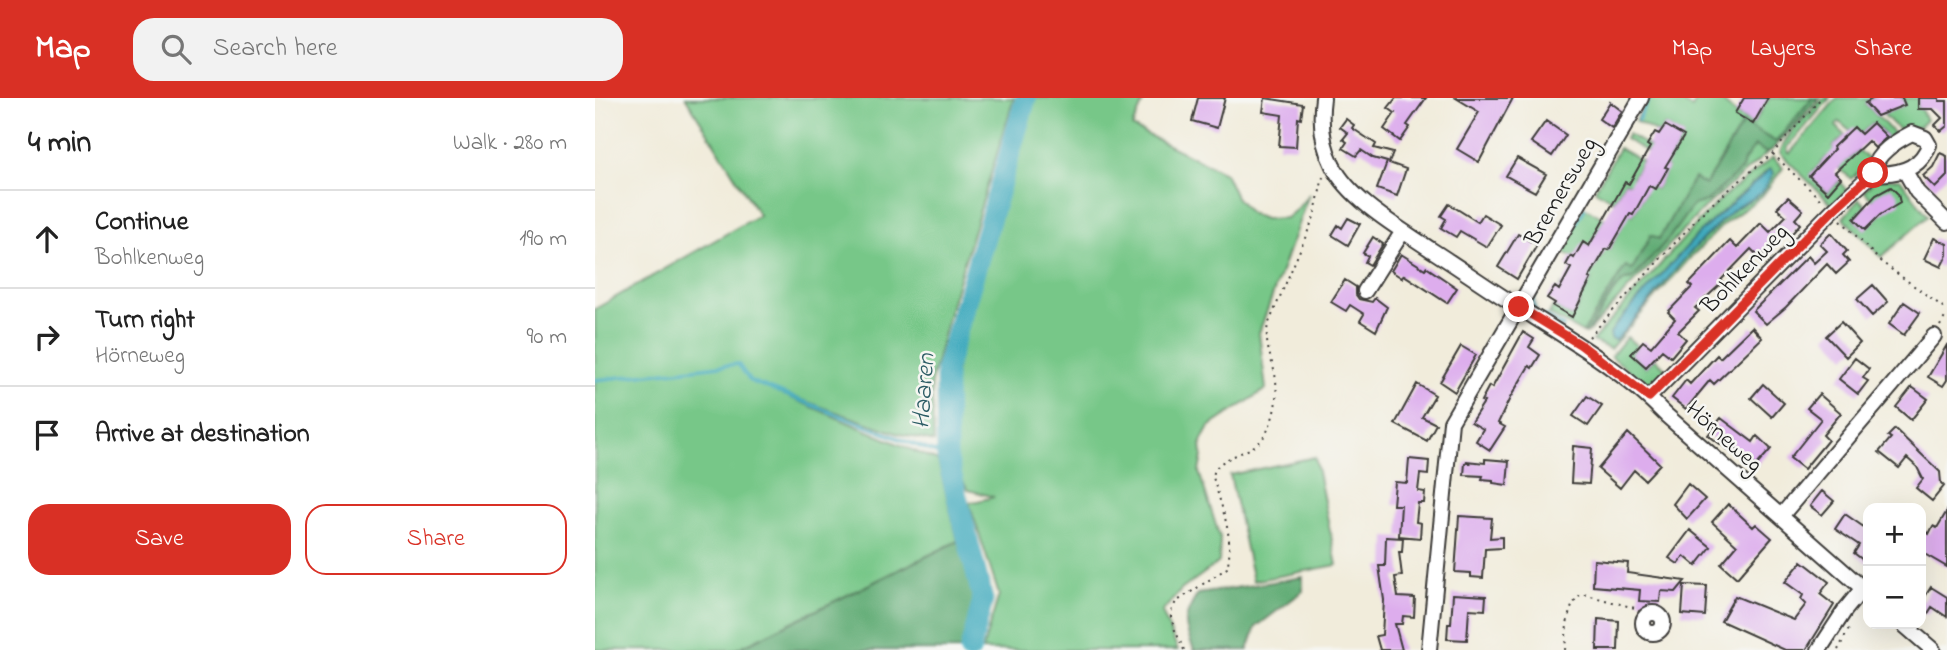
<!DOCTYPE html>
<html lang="en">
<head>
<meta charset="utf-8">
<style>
  body { margin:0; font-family:"Indie Flower",sans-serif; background:#f2f2f2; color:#222 }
  .controls { position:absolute; right:21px; bottom:21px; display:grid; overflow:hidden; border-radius:14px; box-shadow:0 7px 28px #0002 }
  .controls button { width:63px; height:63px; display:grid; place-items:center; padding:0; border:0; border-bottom:2px solid #e0e0e0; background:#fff; color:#222; font:35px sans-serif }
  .stop { position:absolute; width:21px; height:21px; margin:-16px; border:5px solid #d93025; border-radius:50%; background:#fff }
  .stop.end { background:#d93025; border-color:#fff; box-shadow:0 2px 7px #0008 }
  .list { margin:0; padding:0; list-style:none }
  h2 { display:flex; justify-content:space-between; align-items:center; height:91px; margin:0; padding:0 28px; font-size:30px }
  h2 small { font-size:23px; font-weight:400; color:#767676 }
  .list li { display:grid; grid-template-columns:46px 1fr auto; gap:21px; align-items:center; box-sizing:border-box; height:98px; padding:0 28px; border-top:2px solid #e0e0e0 }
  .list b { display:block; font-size:26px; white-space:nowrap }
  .list p { margin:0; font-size:23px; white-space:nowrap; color:#767676 }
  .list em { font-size:23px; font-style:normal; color:#767676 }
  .actions { display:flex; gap:14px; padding:21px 28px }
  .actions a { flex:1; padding:16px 0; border:2px solid #d93025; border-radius:21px; text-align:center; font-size:24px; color:#d93025 }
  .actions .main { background:#d93025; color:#fff }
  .icon { flex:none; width:38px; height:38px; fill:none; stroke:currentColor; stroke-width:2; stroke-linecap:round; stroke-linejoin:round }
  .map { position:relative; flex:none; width:1352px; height:552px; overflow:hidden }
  header { display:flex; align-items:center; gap:42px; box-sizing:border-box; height:98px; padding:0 35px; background:#d93025; color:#fff }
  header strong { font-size:33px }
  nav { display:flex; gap:38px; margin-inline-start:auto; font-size:24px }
  .search { width:490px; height:63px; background:#f2f2f2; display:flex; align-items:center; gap:18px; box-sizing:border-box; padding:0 24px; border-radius:21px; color:#767676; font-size:26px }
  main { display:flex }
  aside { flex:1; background:#fff }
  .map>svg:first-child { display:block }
  .green { fill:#77c788; stroke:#4a7252; stroke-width:2; fill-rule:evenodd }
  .forest { fill:#61ac74; stroke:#3e6448; stroke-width:2 }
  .water { fill:#3faabe; stroke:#2e636d; stroke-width:2 }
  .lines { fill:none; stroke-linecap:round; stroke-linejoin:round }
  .stream { stroke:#3faabe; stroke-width:3.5 }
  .river { stroke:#3faabe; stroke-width:21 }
  .building { fill:#ddaded }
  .minor-casing { stroke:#3c3b39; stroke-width:18 }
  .path { stroke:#3c3b39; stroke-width:2; stroke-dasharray:2 5; stroke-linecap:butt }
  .minor { stroke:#fff; stroke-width:14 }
  .route { stroke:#d93025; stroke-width:9 }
  .labels { text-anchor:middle; stroke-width:5; stroke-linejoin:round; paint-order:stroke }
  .street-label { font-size:24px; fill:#1c1c1c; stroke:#f6f6f2 }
  .water-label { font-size:26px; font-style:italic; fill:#2c5c65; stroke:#f6f6f2 }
</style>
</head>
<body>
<header>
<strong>Map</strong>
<div class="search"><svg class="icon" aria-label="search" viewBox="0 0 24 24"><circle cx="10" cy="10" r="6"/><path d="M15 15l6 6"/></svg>Search here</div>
<nav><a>Map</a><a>Layers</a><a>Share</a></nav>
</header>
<main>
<aside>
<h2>4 min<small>Walk · 280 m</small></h2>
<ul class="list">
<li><svg class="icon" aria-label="ahead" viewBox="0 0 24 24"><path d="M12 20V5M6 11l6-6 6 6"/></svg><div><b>Continue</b><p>Bohlkenweg</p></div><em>190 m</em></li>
<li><svg class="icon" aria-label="right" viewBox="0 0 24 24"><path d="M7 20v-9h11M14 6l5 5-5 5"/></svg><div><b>Turn right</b><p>Hörneweg</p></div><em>90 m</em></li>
<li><svg class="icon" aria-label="arrive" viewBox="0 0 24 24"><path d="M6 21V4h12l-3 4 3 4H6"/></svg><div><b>Arrive at destination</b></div></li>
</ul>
<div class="actions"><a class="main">Save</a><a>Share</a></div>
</aside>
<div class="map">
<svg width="1352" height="552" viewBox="0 0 1352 552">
  <rect width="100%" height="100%" fill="#f6f6f2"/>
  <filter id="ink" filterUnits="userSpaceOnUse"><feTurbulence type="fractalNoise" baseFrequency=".0143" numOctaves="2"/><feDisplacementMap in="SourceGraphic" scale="14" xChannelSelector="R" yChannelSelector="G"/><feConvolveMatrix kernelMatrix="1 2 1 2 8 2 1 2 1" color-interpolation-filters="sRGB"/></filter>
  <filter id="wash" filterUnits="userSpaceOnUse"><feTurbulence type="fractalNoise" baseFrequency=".00686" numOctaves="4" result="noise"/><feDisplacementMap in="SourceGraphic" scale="28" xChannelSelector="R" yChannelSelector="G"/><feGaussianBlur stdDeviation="1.57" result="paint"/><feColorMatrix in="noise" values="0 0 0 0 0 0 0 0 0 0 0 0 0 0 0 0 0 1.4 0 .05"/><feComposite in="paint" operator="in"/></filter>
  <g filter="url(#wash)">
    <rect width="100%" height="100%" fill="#f1ecdb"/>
    <path class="green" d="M91,0H419L357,204L336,284L339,344L301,335L173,290L343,363L363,443L140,552H0V211L164,117Z
      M439,0H550L537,29L630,75L641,99L655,115L669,121L691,120L702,111L714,96L664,235L671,291L614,329L606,344L607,358L604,374L625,440L624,464L586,492L567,514L583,552H387L404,497L374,405L399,399L373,392L362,373L358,347L357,306L362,264L378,198Z
      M1053,0H1079L1097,10L1103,0H1124L1140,15L1158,26L1167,11L1161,7L1164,2L1171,5L1174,0H1217L1181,44L1148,25L1110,87L1099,81L1064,141L1056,137L1037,172L1030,169L988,235L954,216L958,208L977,219L985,205L964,192L967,186L988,197L996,182L978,171L982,166L997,174L1008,156L989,145L979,160L965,152L989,109L1010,121L997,143L1014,152L1028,127L1024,110L1038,117L1050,95L1030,84L1019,103L1000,92L1024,50L1047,63L1038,79L1061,91L1072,70L1053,59L1054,55L1030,41L1033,36L1075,61L1088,38L1070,27L1064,36L1040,23Z
      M1229,0H1235L1192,50L1193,54L1195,55L1242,0H1279L1271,6L1301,38L1284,55L1280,50L1292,39L1278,25L1266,36L1255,33L1244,24L1241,28L1250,37L1238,49L1251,63L1264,52L1275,63L1256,81L1232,59L1215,77L1232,95L1244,83L1252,93L1237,107L1185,55C1189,37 1216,14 1229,0Z
      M1307,0H1323V10L1326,11L1331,22L1324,29L1317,30L1307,35L1288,16L1309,7Z
      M1160,48L1172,55L1109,110L991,236L1020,191L1030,182L1038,181L1074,140L1098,106L1112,103Z
      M1178,59L1188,70L1167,98L1130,125L1095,160L1015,251L997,243L1106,121L1127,100ZM1173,72L1177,77L1161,99L1140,110L1090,159L1034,228L1015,235L1105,134Z
      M1281,81H1305L1333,118L1286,159L1248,120L1264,101L1271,108L1259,121L1270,131L1285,117L1281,106L1269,93Z
      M1032,239L1043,249L1037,256L1051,269L1060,260L1072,272L1055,289L1016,258Z
      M720,359L742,467L658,483L635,377Z"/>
    <path class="forest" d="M1217,0H1224L1177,52L1172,55L1160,48L1149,63L1147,71L1112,103L1098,107L1074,140L1038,181L1030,182L1020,191L991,236L988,235L1031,168L1037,172L1056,137L1064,141L1099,80L1110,87L1148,25L1181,44Z
      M363,443L382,502L369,552H140Z
      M708,479V493L661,529L653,552H599C588,526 587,520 603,496Z"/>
    <path class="water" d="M1175,71L1179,75C1175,80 1171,89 1168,93C1161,101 1150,103 1141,110C1131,118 1122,127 1113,136C1079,169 1053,209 1020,242L1016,241L1015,235L1023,224L1105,134Z"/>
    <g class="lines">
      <path class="stream" d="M1043,22L1055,0
        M975,136L990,110
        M941,213L939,211L938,202L940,196L956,168
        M950,218L968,229
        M0,282L143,266L155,283L352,359"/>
      <path class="river" d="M375,552L388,502L352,359L351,271L431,0"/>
    </g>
    <g id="blocks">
      <path class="building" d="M603,0H630L622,30L597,23Z
        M670,0L708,6L706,21L703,20L701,49L684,48L687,17L668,14Z
        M801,0H831L812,27L815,29L805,43L789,31L800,15L793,10Z
        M861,0H918L884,64L862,51L884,14Z
        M1149,0H1173L1158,26L1140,15Z
        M1279,0H1307L1310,7L1282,18L1270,5Z
        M1323,0H1344V3H1352V28L1346,33L1340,27L1347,20L1338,11H1323Z
        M1015,4L1027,13L1017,30L1004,21Z
        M751,21L759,27L757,30L781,46L779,50L798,55L794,65L811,71L802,98L782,91L792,64L778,60L766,52L761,58L748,50L752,44L748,41L753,35L745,29Z
        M951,23L971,37L957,58L936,44Z
        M1278,25L1292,39L1280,50L1273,43L1240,74L1246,80L1233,95L1214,78L1239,51L1238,49L1259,29L1266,36Z
        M1070,27L1089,38L1070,69L1073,70L1061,91L1054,88L1038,117L1035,116L1014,152L1011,151L994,180L996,181L977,219L958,208L960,205L952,200L960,189L964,192L976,170L971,167L976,158L979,160L988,144L994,148L1030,84L1034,86L1055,49L1052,47L1060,34L1064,36Z
        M1345,55L1352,58V78L1340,90L1328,78L1338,69Z
        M922,60L951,76L940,94L911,78Z
        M1296,89L1303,96L1305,105L1285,117L1270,132L1259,121L1281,97Z
        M1193,99L1208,112L1200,121L1205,126L1195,138L1190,133L1165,160L1156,151L1126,182L1128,184L1100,210L1104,213L1083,234L1091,241L1076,259L1067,252L1051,269L1036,256L1048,243L1056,249L1080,221L1073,214L1097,189L1094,186L1135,143L1142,150L1166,125L1175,134L1191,118L1182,110Z
        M854,106L883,124L888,116L906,127L892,149L865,133L861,139L846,130L851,121L846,118Z
        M753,120L765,126L753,147L737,137L743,127L747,130Z
        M1236,135L1252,153L1248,157L1254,164L1241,176L1232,166L1191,209L1171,226L1158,213L1213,158L1219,165L1232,153L1225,146Z
        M923,136L942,147L922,181L903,169Z
        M778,139L788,146L775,167L770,164L773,158L768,155Z
        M1339,140L1352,146V157L1346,169L1329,161Z
        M806,156L830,171L831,169L862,190L852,205L809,177L807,180L796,173Z
        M750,182L761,189V197L764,201L777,204L780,200L792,209L781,233L765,223L769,216L755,207L751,213L736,204Z
        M1278,187L1293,204L1277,218L1262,201Z
        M1309,204L1325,215L1309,237L1294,226Z
        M1246,224L1265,245L1251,259L1231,238Z
        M1157,229L1167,240L1119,286L1115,282L1091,311L1077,300L1091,282L1095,286L1122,257L1125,260Z
        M928,234L939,241L934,249L945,257L937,270L934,268L915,300L903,325L910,329L895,352L881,343L888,331L876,324L889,304L886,303L894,288L897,290Z
        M1352,247V282L1348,288L1333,279Z
        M866,248L881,257L860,294L845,284Z
        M1260,260L1274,271L1268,280L1273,283L1263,296L1244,281Z
        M822,286L840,297L827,319L841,326L832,343L800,326Z
        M1168,286L1189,305L1177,319L1156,300Z
        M1317,289L1333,301L1316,322L1301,309Z
        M1224,296L1246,315L1228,337L1233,342L1209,371L1195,360L1226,321L1212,310Z
        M992,298L1007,308L993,328L978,318Z
        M1126,320L1158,344L1162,338L1176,351L1161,368L1136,345L1132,351L1113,337Z
        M1300,331L1345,374L1346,385L1349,388L1337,403L1321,390L1328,381L1322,369L1312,360L1304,370L1284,354L1296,340L1293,338Z
        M1033,335L1065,366L1050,382L1039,372L1025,390L1003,371Z
        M978,348L997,350L994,386L976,385Z
        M814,361L834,363L833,377L825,376L823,393L830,394L829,405H823L821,424L826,425L825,440L804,438L806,407H798L800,384L812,385Z
        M890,361L914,363L912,387L898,385V382L887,381L888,378L869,377L870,365H874L871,363L890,365Z
        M1093,386L1110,401L1092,421L1078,406Z
        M1227,393L1239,403L1227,417L1215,408Z
        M1133,406L1158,429L1161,426L1177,440L1142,480L1126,466L1142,447L1117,424Z
        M1352,413V469L1326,454V430L1334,436L1338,428L1342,430Z
        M1250,416L1273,432V466L1259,455L1264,447L1240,431Z
        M864,418L897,420L895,440L907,439V450L890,451L888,480L876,479V475L860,474Z
        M1095,432L1116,449L1101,468L1089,458L1083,466L1074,460Z
        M791,439L808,440L807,454H804L807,478L800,479L803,499L820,500L819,519L808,518L807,526H800L807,552H785L781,538L787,537L789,502L784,468H790Z
        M999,462L1033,465L1032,475L1090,483L1081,494L1066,493L1065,504L1044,503L1045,492L998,488Z
        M1207,463L1234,484L1225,496L1239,507L1211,552H1190L1126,523L1140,498L1199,522L1211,506L1206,501L1208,497L1190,484Z
        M1089,487L1112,488L1110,518L1087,516Z
        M1336,489L1352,499V519L1337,509L1332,517L1326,513V505Z
        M858,496L891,498L890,512L874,511L872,542L852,541L853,526H856Z
        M1003,521L1024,523L1023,552H1002Z"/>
    </g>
  </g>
  <g filter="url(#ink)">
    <use href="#blocks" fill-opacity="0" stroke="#3c3b39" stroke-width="2"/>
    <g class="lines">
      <g class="minor-casing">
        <path id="minor" d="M728,0C725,22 727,47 738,68C755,102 804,130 835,151C865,170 894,191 925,210C976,242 1029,273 1071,317L1273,495
          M1310,73L1322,94L1352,124
          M770,193L808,133
          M1054,299L1237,113L1278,75C1278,57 1303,42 1317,35L1330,40L1334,47C1325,72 1302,77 1278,75
          M1186,418L1339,238
          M1048 525a10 10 0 1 1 20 0a10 10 0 1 1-20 0Z
          M1308,526L1338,552
          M834,552L856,324L1046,0
          M1224,552L1250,512L1268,490"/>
      </g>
      <path class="path" d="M1178,56L1227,103
        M1246,122L1285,163L1352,212
        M1345,228L1352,216
        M994,239L1111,111L1177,56L1226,0
        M589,552L579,530L575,515L581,504L632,470C640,439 626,409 618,379C620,357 655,358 668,340C680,323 684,296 680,276C676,259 669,245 673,227L719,119L728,79
        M970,552C972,533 970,507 988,496L1040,510L1050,518
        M1243,552L1254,531"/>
      <use href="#minor" class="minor"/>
    </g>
  </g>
  <g class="lines" filter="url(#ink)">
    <path class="route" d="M924,209L986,247L1054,299L1237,113L1278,75"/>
  </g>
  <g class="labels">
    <g class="street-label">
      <text transform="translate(965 93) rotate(-60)" y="8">Bremersweg</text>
      <text transform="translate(1149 170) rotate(-46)" y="8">Bohlkenweg</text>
      <text transform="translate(1130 338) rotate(42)" y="8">Hörneweg</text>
    </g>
    <g class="water-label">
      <text transform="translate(327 293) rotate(-86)" y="9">Haaren</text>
    </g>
  </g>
</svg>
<div class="controls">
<button>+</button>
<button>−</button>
</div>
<div class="stop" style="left:1278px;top:75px"></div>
<div class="stop end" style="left:924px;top:209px"></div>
</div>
</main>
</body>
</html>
